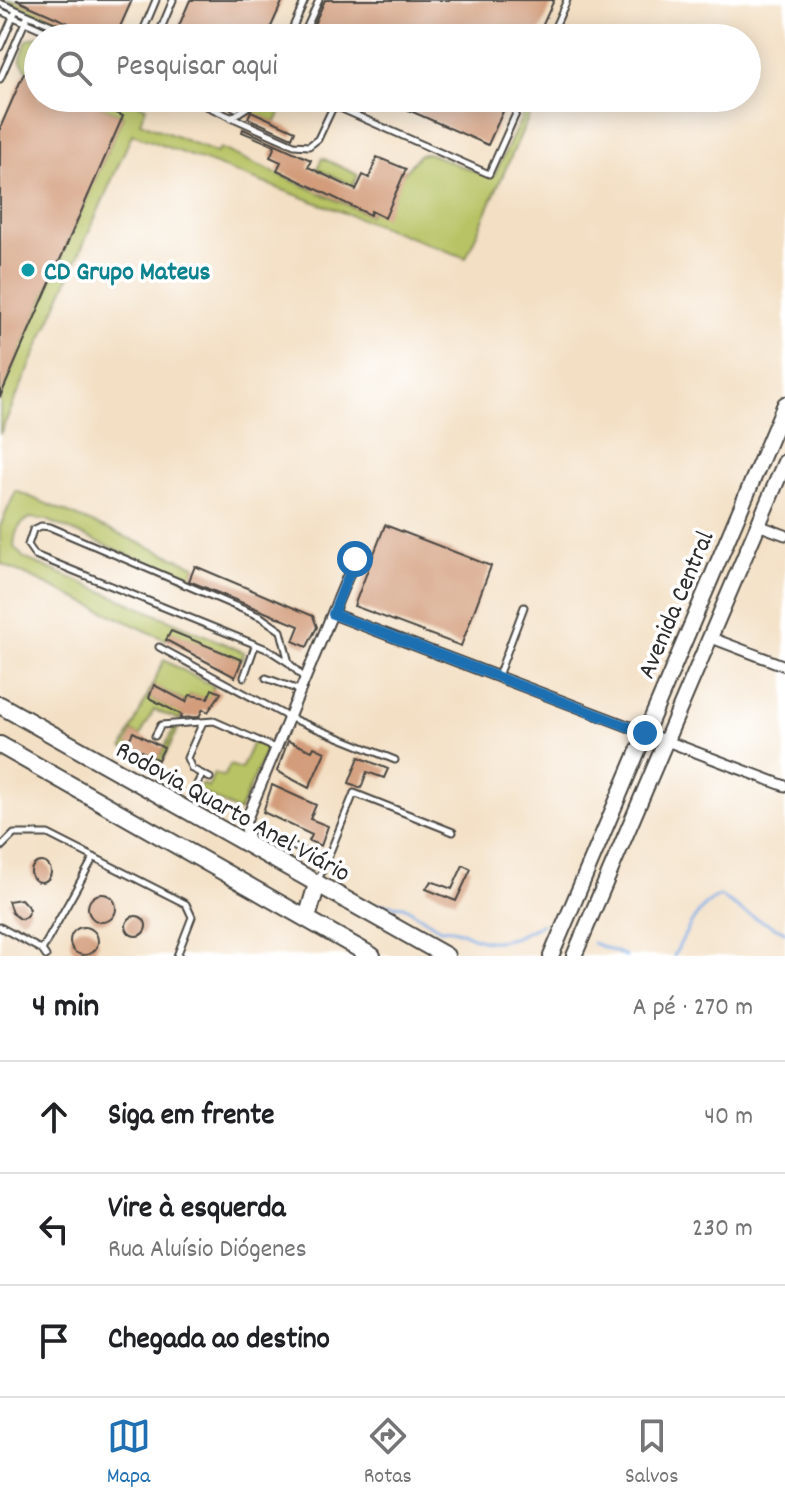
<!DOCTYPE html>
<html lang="pt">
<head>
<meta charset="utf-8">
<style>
  body { margin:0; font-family:Dekko,sans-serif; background:#f2f2f2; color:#202124 }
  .stop { position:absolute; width:24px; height:24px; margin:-18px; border:6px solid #1f6fb2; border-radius:50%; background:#fff }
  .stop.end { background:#1f6fb2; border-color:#fff; box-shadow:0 2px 8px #0008 }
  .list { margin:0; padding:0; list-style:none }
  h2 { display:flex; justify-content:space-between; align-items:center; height:104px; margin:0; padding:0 32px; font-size:34px }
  h2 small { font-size:26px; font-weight:400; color:#757577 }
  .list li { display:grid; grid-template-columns:52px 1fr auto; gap:24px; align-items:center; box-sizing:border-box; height:112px; padding:0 32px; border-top:2px solid #e0e0e0 }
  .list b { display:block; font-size:30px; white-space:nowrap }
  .list p { margin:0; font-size:26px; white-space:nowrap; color:#757577 }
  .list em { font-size:26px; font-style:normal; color:#757577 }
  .icon { flex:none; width:44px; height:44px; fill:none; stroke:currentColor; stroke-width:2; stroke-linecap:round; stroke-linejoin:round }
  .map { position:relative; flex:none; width:785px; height:956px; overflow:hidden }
  .search { position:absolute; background:#fff; box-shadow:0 4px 20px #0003; left:24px; right:24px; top:24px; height:88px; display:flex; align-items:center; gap:20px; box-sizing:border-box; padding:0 28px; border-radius:44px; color:#757577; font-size:30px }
  .sheet { height:440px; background:#fff }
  nav { display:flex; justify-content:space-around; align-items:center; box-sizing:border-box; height:112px; border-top:2px solid #e0e0e0; background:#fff; font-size:22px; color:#757577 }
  nav a { display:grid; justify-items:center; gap:4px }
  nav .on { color:#1f6fb2 }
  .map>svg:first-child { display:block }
  .green { fill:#b8c365; stroke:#727748; stroke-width:2; fill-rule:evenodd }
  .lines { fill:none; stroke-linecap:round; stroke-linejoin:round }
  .stream { stroke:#76a6e0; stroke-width:3 }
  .building { fill:#d39d7c }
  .lane-casing { stroke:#494642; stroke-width:9 }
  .street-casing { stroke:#494642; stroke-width:13 }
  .secondary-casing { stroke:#494642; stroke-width:18 }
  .highway-casing { stroke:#494642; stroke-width:20 }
  .lane { stroke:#fff; stroke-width:5 }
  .street { stroke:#fff; stroke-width:9 }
  .secondary { stroke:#fff; stroke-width:14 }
  .highway { stroke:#fff; stroke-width:16 }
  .route { stroke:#1f6fb2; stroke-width:10 }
  .culture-dot { fill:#0f9aa8; stroke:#fff; stroke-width:3 }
  .labels { text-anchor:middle; stroke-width:7; stroke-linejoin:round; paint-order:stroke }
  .culture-label { font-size:26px; font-weight:bold; fill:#0d838f; stroke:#fff; text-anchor:start }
  .street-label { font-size:26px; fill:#2b2b2b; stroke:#fff }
</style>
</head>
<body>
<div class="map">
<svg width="785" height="956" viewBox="0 0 785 956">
  <rect width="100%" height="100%" fill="#fff"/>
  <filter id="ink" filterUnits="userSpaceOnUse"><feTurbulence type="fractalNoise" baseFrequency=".0125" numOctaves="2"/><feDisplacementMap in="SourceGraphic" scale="16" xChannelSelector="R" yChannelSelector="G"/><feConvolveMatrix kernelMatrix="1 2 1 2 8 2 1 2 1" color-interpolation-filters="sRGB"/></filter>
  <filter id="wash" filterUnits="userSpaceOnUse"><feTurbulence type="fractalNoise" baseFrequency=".006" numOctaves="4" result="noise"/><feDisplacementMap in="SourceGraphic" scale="32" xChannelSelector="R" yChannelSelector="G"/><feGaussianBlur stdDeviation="1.8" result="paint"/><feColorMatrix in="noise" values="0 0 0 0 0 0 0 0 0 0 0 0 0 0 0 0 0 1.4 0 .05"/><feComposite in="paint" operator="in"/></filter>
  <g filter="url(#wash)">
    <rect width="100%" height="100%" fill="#f3dfc3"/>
    <path class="green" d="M5,0H16L108,38H90Z
      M40,35L47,38H38V79L30,75L20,60L27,40Z
      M82,98H126L146,107L140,122L217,153L220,148L369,215L419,155L428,153L483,175L494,176L531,98H537L466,258L132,134L0,434V397L123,116Z
      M271,98H287L276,122L249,112Z
      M322,158L358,175L353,185L317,169Z
      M16,491L195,566L189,581L47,520L30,518C17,525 15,533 14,547L24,558L244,652L241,660L171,632L166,640L0,563V526Z
      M164,660L214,687L208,699L190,695L180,720L154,710L140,736L133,732L128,744L158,760L174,729H178L159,768L123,748ZM154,686L185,701L180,713L149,698Z
      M253,742L267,748L239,812L197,789L202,784L208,787L214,773L224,777L230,765L241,769Z"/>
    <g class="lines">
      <path class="stream" d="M378,904L404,906L440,929C458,926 465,936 482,940C504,945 523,934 542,924
        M593,943L626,956
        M674,956C685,935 696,905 720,896L745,913L785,932"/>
    </g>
    <g id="blocks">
      <path class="building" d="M16,0H132L115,38H102Z
        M190,0H283L266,38H182L175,35Z
        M325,0H554L537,38H308Z
        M24,73L38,79V98H82L123,116L0,397V128Z
        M381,98H509L488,145Z
        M251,111L295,131L292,138L248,118Z
        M243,129L311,160L308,167L356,190L363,175L369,178L377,157L406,169L385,218L371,211L370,215L277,170L281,162L270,157L275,146L242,132Z
        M385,525L491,566L461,646L354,606Z
        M195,566L313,616L317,627L307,647L293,641L299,626L189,581Z
        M171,631L242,660L235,677L166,640Z
        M154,685L186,702L190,695L208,698L212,689L221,693L208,712L203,709L199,717L180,718L182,715L149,698Z
        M133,732L164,748L158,760L127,744Z
        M288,741L312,751L314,747L325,752L309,788L277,771Z
        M359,757L388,769L384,778L367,772L361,788L349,783Z
        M272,785L316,805L310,819L328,826L321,846L309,841L312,835L263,812Z
        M31 872a10 10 0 1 1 20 0a10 10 0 1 1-20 0Z
        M463,865L471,869L456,901L426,889L431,881L452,889Z
        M88 908a14 14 0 1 1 28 0a14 14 0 1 1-28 0Z
        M21,899L30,909L26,917L20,919L12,913L8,901Z
        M126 926a10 10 0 1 1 20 0a10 10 0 1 1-20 0Z
        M70 941a14 14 0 1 1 28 0a14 14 0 1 1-28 0Z"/>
    </g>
  </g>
  <g filter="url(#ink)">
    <use href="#blocks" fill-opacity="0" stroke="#494642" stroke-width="2"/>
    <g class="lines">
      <g class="lane-casing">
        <path id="lane" d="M0,3L82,38
          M0,11L61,38
          M140,38L156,0
          M157,38L173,0
          M288,38L305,0
          M302,38L319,0
          M550,38L567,0
          M0,47L16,10
          M0,79L28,15
          M188,98L294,145L309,146L318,139L334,105
          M218,98L236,108L248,98
          M317,98L489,174L523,98
          M231,118L261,98
          M159,647L288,717L395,760
          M289,663L269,650L35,555L28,545L33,530L41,526L50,527L261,617L281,631L289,663L304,678
          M498,676L524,607
          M244,677L255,646
          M266,678L299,690
          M203,722L187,758L192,769L210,778
          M155,736L161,725L214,721L275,748
          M195,788L202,774
          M246,824L326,862L354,793L453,832
          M0,848L14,834H48L186,904L192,917L177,956
          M318,880L326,862
          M0,927L42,950
          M46,956L42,950L94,857"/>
      </g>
      <g class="street-casing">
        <path id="street" d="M758,525L785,535
          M333,614L785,786
          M709,637L785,666
          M250,846L245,823L355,559"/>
      </g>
      <g class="secondary-casing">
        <path id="secondary" d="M551,956L785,404
          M574,956L785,462"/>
      </g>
      <g class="highway-casing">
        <path id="highway" d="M0,705L446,956
          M0,745L372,956
          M307,918L317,884"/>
      </g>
      <use href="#lane" class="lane"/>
      <use href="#street" class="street"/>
      <use href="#secondary" class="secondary"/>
      <use href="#highway" class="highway"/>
    </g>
  </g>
  <g class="lines" filter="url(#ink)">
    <path class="route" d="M355,559L333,614L645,733"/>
  </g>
  <circle class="culture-dot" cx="28" cy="270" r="8"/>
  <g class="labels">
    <g class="culture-label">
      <text x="44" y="279">CD Grupo Mateus</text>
    </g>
    <g class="street-label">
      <text transform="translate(674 604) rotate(-67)" y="9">Avenida Central</text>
      <text transform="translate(234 810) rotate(29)" y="9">Rodovia Quarto Anel Viário</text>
    </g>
  </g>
</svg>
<div class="stop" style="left:355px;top:559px"></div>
<div class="stop end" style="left:645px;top:733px"></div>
<div class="search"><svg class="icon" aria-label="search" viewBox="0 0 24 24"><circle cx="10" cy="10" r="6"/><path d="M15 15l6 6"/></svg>Pesquisar aqui</div>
</div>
<section class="sheet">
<h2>4 min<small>A pé · 270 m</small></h2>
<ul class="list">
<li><svg class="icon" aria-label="ahead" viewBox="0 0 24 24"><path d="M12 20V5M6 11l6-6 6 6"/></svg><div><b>Siga em frente</b></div><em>40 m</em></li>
<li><svg class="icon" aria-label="left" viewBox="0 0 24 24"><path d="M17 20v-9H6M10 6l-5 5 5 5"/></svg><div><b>Vire à esquerda</b><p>Rua Aluísio Diógenes</p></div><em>230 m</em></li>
<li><svg class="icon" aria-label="arrive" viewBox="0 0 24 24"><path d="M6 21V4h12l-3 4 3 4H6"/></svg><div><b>Chegada ao destino</b></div></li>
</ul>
</section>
<nav>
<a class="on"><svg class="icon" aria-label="map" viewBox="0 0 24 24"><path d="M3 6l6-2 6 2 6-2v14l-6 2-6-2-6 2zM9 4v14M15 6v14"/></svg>Mapa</a>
<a><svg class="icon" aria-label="directions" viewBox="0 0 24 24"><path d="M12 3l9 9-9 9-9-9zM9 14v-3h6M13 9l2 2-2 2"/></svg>Rotas</a>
<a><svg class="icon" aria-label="saved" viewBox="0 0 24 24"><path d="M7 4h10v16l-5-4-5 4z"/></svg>Salvos</a>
</nav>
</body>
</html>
